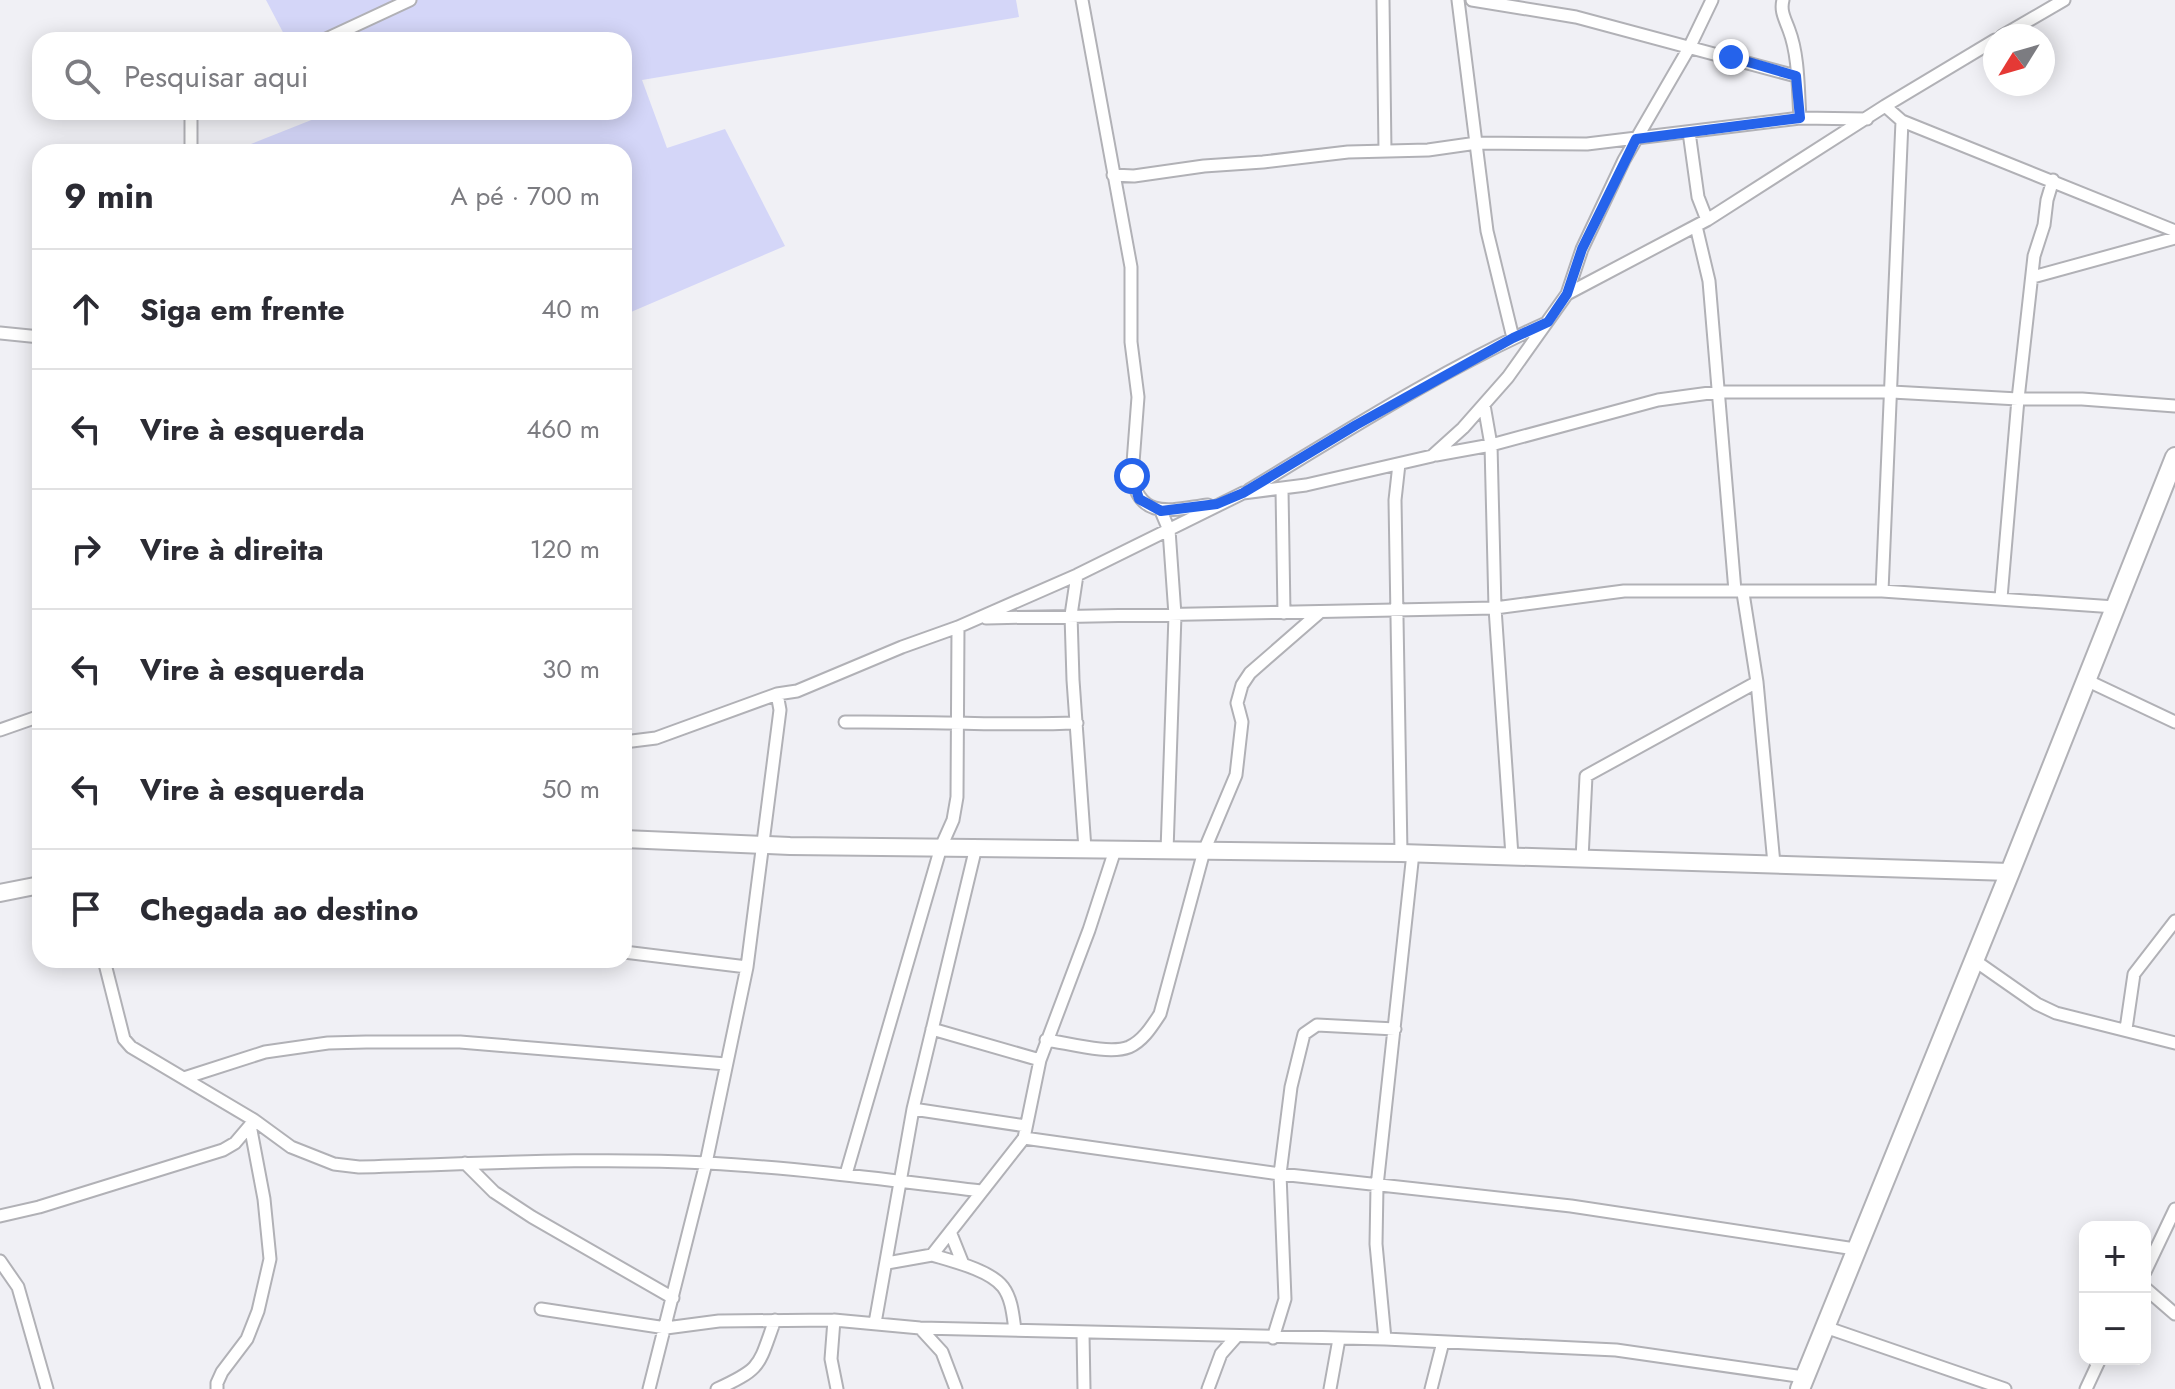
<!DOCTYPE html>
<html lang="pt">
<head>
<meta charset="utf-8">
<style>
  body { margin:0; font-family:Jost,sans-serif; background:#f7f7f7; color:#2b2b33 }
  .controls { position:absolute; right:24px; bottom:24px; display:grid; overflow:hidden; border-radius:16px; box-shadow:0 4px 20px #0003 }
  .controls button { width:72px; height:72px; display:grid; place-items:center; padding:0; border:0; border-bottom:2px solid #e1e1e2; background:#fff; color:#2b2b33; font:40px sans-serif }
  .compass { position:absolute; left:1983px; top:24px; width:72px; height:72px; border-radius:50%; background:#fff; box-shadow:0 4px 20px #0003; rotate:233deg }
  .stop { position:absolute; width:24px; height:24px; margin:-18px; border:6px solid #2563eb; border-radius:50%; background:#fff }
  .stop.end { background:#2563eb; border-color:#fff; box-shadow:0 2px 8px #0008 }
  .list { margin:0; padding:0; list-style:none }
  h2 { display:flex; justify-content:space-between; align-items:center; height:104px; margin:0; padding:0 32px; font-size:34px }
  h2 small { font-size:26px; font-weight:400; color:#7c7c81 }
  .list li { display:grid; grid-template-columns:52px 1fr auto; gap:24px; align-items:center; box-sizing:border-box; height:120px; padding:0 32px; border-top:2px solid #e1e1e2 }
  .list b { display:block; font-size:30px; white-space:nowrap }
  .list em { font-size:26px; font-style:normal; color:#7c7c81 }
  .icon { flex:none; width:44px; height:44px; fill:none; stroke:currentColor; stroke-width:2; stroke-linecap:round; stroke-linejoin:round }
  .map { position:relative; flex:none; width:2175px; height:1389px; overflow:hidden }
  .search { position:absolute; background:#fff; box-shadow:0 4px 20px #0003; left:32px; top:32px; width:600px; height:88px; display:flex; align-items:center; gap:20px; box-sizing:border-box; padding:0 28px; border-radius:24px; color:#7c7c81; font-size:30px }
  .panel { position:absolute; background:#fff; box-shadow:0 4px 20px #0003; left:32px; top:144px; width:600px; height:824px; border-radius:24px }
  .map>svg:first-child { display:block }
  .green { fill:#d4d6f8 }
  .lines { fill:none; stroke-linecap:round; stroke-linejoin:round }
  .street-casing { stroke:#b1b1b6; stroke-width:15 }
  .secondary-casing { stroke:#b1b1b6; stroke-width:20 }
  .primary-casing { stroke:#b1b1b6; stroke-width:22 }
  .street { stroke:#fff; stroke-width:11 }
  .secondary { stroke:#fff; stroke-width:16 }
  .primary { stroke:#fff; stroke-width:18 }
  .route { stroke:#2563eb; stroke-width:10 }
</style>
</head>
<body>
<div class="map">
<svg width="2175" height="1389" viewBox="0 0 2175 1389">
  <rect width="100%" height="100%" fill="#f0f0f5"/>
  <path class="green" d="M266,0H1016L1019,17L642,80L667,148L725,129L785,246L624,315V152H231L324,115L323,112H624V40H287Z"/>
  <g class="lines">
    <g class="street-casing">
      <path id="street" d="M1082,0L1131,267V342L1138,397L1132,476C1140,522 1174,509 1208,505
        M1383,0L1385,151
        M1458,0L1487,231L1513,338
        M1472,0L1576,17L1796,76
        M1783,0C1780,11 1785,19 1789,30C1799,56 1798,90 1800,118
        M2002,36L2064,0
        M324,40L410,0
        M1885,106L1902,121L2175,231
        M191,112V152
        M1689,132L1698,197L1707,220
        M1113,175L1134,176L1204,166L1263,162L1348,152L1428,150L1477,143L1587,144L1800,118L1867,119
        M1696,226L1709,281L1735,591
        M2033,277L2175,238
        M1567,294L1707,220L1885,106L1995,40
        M0,333L40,337
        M1484,405L1491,445L1495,608L1512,856
        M1436,455L1491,445L1658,400L1717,392H1892L2018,399H2082L2175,406
        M1399,464L1395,500L1401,853
        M1282,489L1284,613
        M1249,490C1345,432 1442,370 1544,324
        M1161,511L1169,530L1175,615L1167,851
        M1077,575L1071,615L1073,680L1085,849
        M1882,591L1902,121
        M1743,593L1757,682L1774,864
        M2001,598L2018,399L2034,256L2044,225L2047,200L2053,180
        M986,618L1495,608L1624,591H1882L2115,607
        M2086,680L2175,722
        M845,722C923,721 1000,726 1077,723
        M0,730L40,716
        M624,742L656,738L777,694L797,691L902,647L958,627
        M1582,859L1586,776L1757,682
        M624,952L747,967
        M104,960L124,1039L131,1047L254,1120L291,1147L334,1164L359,1167C475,1164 592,1157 707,1163C799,1168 890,1180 981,1191
        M1974,960L2037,1004L2056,1013L2175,1043
        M932,1029L1040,1060
        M2126,1029L2134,974L2175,921
        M1046,1040C1068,1043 1109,1055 1129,1047C1143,1041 1152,1026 1160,1014L1204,851L1236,775L1242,722L1237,703L1242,685L1250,673L1320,612
        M184,1078L265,1052L328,1043L366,1042H460L726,1064
        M913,1109L1026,1126
        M1024,1138L1280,1174L1571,1206L1855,1249
        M465,1163L494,1192L532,1217L673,1298
        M846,1174L941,847L953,820L957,797L958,627L1077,575L1243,493L1306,485L1432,456L1463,428L1508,377L1567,294L1582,249L1624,160L1689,48L1712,0
        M0,1216L39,1207L223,1150L235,1143L252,1123
        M951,1234L963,1264
        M932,1255C952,1261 990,1270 1003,1287C1012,1299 1013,1316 1015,1330
        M0,1261L18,1287L47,1389
        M887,1263L932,1255L1024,1138L1040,1060L1089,930L1115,850
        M2145,1272L2175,1209
        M2145,1288L2175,1314
        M541,1309L666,1328L719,1321L834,1320L920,1328L1385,1339L1616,1350L1804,1377
        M834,1320L831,1359L837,1389
        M875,1323L913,1109L976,847
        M1825,1327L2005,1389
        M920,1328L942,1352L956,1389
        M1083,1334L1084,1389
        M1273,1338L1285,1299L1280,1174L1291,1087L1304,1034L1317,1025L1395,1029
        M1385,1339L1376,1244L1377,1186L1413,853
        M217,1389V1383L222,1372L247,1339L258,1311L270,1259L264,1199L250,1125
        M649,1389L706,1163L747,967L780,710L777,694
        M717,1389C763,1368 758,1366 775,1320
        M1208,1389L1221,1354L1236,1337
        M1330,1389L1339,1339
        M1431,1389L1443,1342
        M2086,1389L2100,1359"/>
    </g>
    <g class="secondary-casing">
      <path id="secondary" d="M624,839L790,846L1401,853L2010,872
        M0,893L40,885"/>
    </g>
    <g class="primary-casing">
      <path id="primary" d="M1800,1389L2010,872L2175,457"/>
    </g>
    <use href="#street" class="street"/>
    <use href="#secondary" class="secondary"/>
    <use href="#primary" class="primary"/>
  </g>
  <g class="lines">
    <path class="route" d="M1132,476L1139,499L1161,511L1217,504L1243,493L1356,425L1513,338L1548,322L1567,294L1582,249L1636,139L1800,118L1796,76L1731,57"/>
  </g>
</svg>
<div class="controls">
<button>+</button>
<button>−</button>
</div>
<svg class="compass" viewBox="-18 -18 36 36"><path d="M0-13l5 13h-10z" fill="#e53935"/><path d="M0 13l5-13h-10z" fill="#7c7c81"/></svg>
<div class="stop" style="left:1132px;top:476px"></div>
<div class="stop end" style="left:1731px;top:57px"></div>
<div class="search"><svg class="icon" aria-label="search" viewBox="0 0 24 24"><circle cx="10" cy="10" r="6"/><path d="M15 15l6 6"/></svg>Pesquisar aqui</div>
<section class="panel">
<h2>9 min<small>A pé · 700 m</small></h2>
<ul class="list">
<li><svg class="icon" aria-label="ahead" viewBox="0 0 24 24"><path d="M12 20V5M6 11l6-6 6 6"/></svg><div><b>Siga em frente</b></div><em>40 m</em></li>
<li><svg class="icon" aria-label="left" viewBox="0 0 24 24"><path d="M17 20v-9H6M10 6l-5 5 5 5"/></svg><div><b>Vire à esquerda</b></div><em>460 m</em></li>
<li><svg class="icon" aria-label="right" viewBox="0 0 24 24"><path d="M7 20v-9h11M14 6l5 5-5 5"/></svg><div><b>Vire à direita</b></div><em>120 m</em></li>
<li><svg class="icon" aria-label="left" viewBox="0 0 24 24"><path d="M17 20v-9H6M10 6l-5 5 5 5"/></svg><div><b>Vire à esquerda</b></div><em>30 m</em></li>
<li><svg class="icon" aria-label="left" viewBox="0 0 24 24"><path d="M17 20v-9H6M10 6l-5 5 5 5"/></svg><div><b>Vire à esquerda</b></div><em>50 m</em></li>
<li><svg class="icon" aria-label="arrive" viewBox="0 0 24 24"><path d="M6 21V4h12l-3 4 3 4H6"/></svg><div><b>Chegada ao destino</b></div></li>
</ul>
</section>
</div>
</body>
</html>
